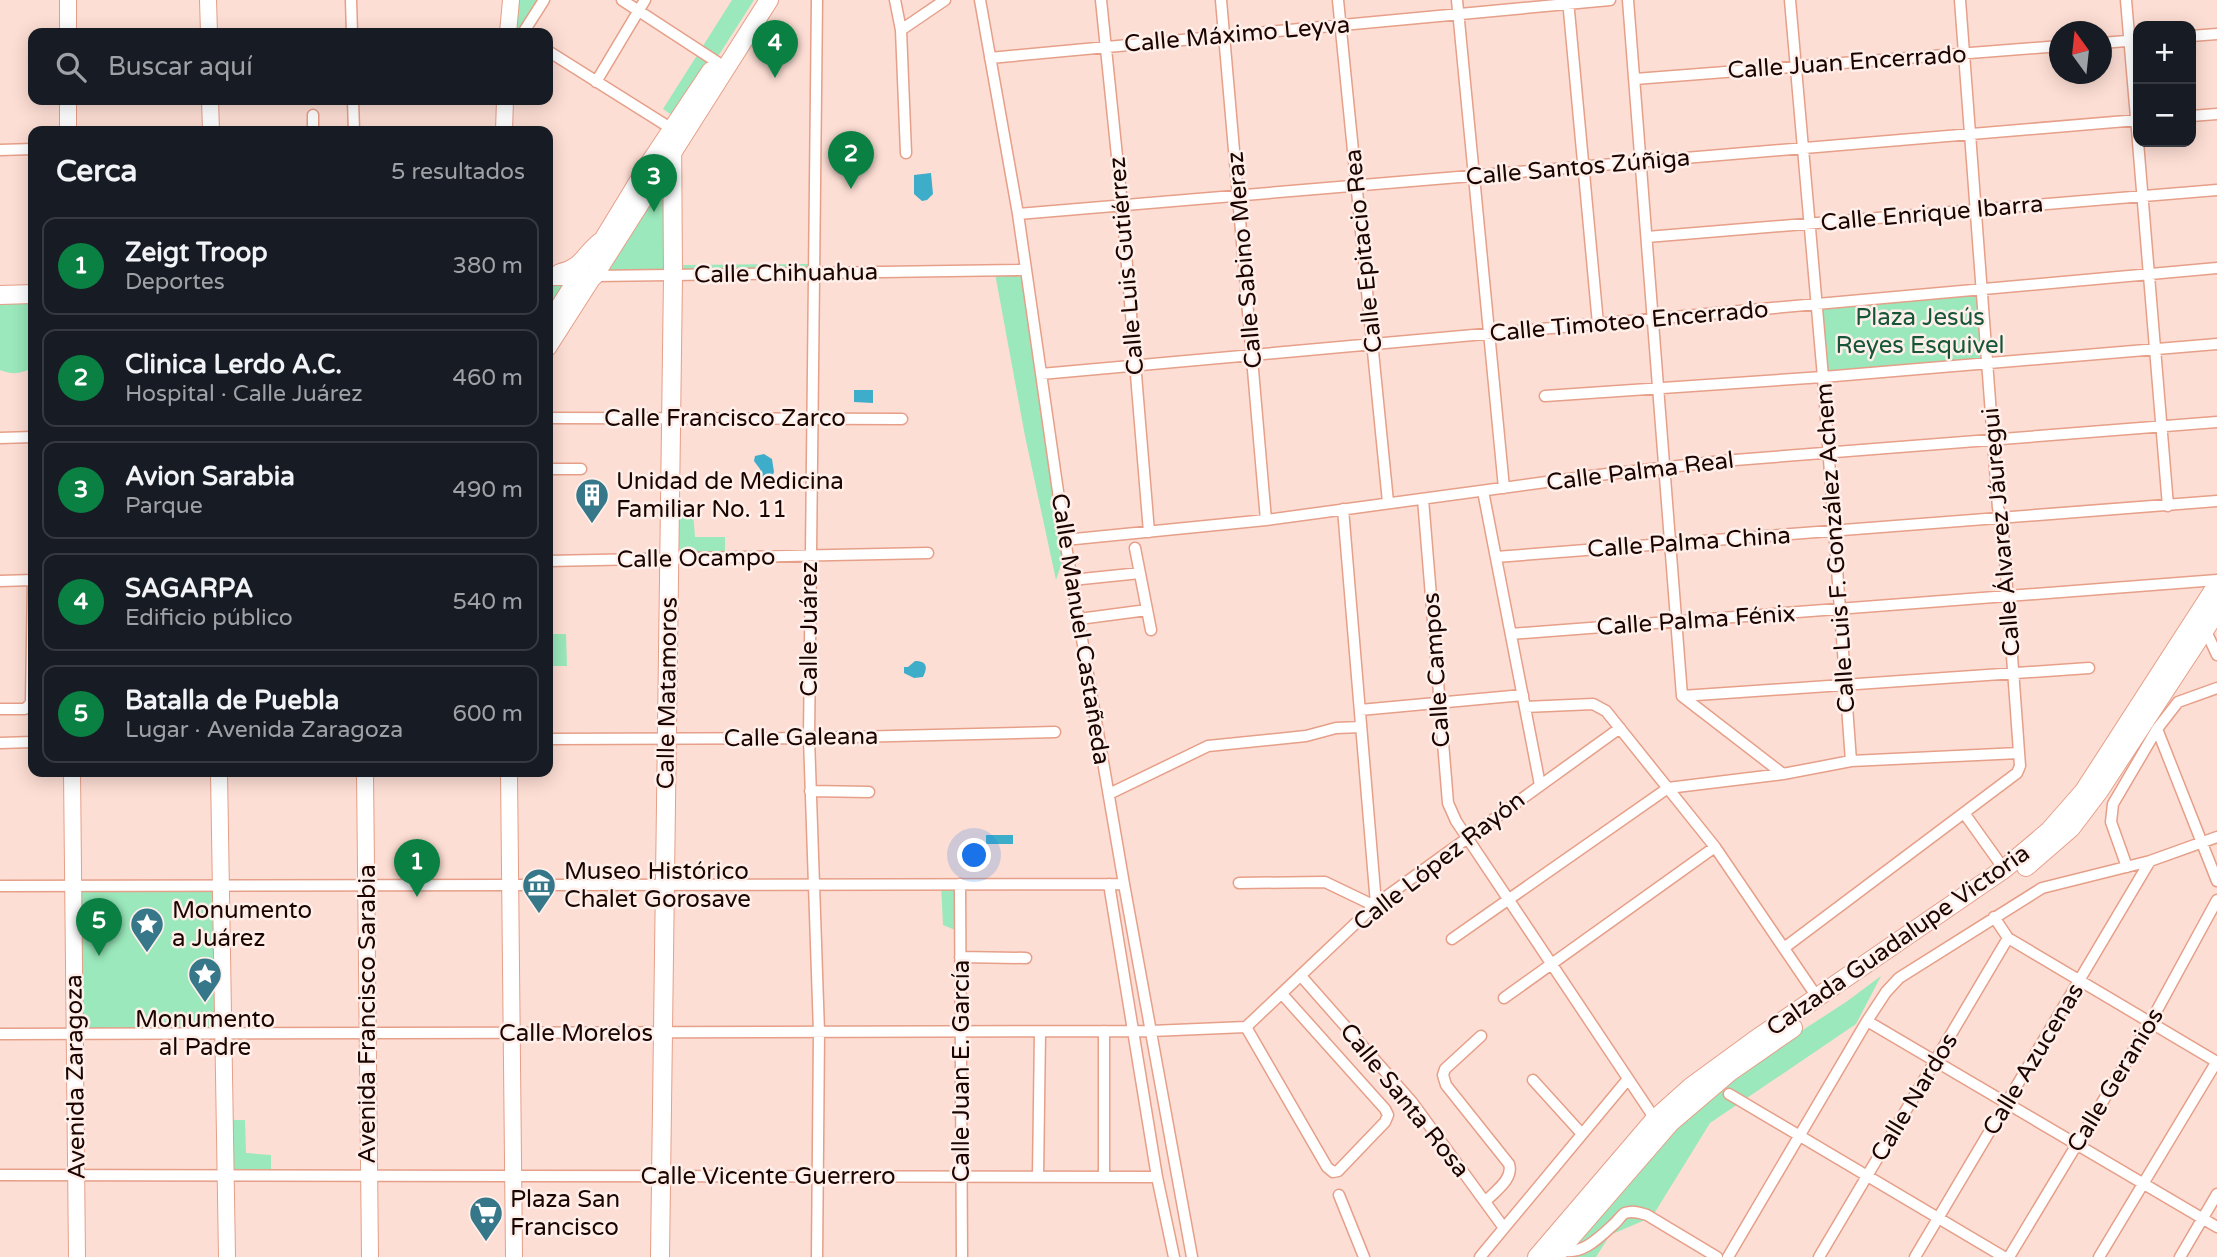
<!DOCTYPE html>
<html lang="es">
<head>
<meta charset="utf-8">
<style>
  body { margin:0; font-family:"Varela Round",sans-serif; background:#20242c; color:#f1f3f6 }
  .controls { position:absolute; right:21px; top:21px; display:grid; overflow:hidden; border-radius:14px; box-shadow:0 4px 18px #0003 }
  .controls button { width:63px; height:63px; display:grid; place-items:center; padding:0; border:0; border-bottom:2px solid #363941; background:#171b24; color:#f1f3f6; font:35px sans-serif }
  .compass { position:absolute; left:2049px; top:21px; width:63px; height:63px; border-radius:50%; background:#171b24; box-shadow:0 4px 18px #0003; rotate:345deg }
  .you { position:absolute; left:975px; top:856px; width:24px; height:24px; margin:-18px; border:5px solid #fff; border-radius:50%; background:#1a73e8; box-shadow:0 0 0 10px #1a73e833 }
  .badge { display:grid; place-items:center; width:46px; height:46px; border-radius:50%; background:#0b8043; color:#fff; font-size:23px; font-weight:700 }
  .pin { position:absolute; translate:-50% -58px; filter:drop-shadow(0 2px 4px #0008) }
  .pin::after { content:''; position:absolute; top:37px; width:24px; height:21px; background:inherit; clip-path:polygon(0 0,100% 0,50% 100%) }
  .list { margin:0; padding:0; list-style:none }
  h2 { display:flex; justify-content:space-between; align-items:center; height:91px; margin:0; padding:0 28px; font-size:30px }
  h2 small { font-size:23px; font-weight:400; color:#9ea1a6 }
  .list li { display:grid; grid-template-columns:46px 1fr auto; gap:21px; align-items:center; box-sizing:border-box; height:98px; margin:0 14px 14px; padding:0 14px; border:2px solid #363941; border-radius:14px }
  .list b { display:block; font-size:26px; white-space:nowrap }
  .list p { margin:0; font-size:23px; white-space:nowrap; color:#9ea1a6 }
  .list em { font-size:23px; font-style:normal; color:#9ea1a6 }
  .icon { flex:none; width:38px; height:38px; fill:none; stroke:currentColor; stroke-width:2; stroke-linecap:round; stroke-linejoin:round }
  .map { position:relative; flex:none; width:2217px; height:1257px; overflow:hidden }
  .search { position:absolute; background:#171b24; box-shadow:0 4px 18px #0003; left:28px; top:28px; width:525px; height:77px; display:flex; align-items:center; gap:18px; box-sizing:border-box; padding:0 24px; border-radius:14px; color:#9ea1a6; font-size:26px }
  .panel { position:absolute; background:#171b24; box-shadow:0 4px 18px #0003; left:28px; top:126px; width:525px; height:651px; border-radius:14px }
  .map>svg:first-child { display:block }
  .green { fill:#9ae8bb }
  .water { fill:#3dadca }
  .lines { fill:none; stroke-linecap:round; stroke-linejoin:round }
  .street-casing { stroke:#e69f88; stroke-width:13 }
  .secondary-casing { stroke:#e69f88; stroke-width:18 }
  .primary-casing { stroke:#e69f88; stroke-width:20 }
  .street { stroke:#fff; stroke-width:10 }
  .secondary { stroke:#fff; stroke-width:16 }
  .primary { stroke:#fff; stroke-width:18 }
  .labels { text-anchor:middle; stroke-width:5; stroke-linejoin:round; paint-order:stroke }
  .street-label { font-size:24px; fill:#1c0501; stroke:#ffefea }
  .park-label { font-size:24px; fill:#155638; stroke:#ffefea }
  .poi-label { font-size:24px; fill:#1c0501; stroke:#ffefea; text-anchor:start }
</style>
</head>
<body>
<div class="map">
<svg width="2217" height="1257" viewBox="0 0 2217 1257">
  <rect width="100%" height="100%" fill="#fdded4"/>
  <path class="green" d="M510,0H549L529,33H510Z
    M732,0H754L678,119L663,109Z
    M674,151L671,274L596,275Z
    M812,264L814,272L684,274L683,265Z
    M994,268H1027L1068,544L1056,580L1025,436Z
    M548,278H579L557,315L548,309Z
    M33,288V367C23,374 11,375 0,370V289Z
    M1984,288L1988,364L1822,376L1817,300Z
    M669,512H693L695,537H725V556L669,558Z
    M548,634H566L567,666H548Z
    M941,884H960V932L943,925Z
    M74,885H224L227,1033H76Z
    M1881,976L1856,1024L1710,1123L1652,1217L1610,1235L1596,1257H1558L1701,1096L1846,1002Z
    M227,1120H245L246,1153L271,1155V1174L228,1173Z"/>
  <path class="water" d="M931,173L933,194L927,200L922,201L914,194V175Z
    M854,390H873V403L854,402Z
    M764,454L772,459L774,472L771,479L759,482L757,477L760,469L754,461L755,456Z
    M915,661C927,661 928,667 923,677L914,678L904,673V667H908Z
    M986,835H1013V844H986Z"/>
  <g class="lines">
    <g class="street-casing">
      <path id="street" d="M351,0L352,33
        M622,0L717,62
        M817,0L809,738L819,1032L817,1257
        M895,0L901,30L906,153
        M980,0L1018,214L1065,540L1124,884L1192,1257
        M1101,0L1122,205L1149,532
        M1221,0L1266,520
        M1338,0L1388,502
        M1457,0L1504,488
        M1568,0L1598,324
        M1628,0L1682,696L1783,774
        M1790,0L1823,377L1851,761
        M2126,0L2138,141
        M901,30L945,0
        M523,33L544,0
        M2191,36L2217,34
        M2102,43L2138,40
        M548,51L672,129
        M990,58L1610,0
        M1635,79L2060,46
        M596,82L645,0
        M353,100L354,131
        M313,115V131
        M2191,116L2217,114
        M2138,142L2168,506
        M0,150L33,149
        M1018,214L2138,120
        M1647,237L2217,190
        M594,276L1024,270
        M1041,374L2217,268
        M1545,396L1823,377L2217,344
        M548,418L902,419
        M0,438L33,437
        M548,469H581
        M1483,491L1540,785
        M1423,499L1448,803L1456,821L1655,1119
        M1343,509L1376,904
        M1065,540L1266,520L1590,476L1722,461L2217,422
        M1135,548L1151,630
        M1496,557L2217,501
        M548,561L928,553
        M1072,580L1140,573
        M0,581L33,580
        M1079,619L1147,610
        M2205,629L2217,655
        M1511,634L2217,580
        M1682,696L2089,668
        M1525,707L1593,704L1606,711L1715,847L1817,997
        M0,709H25L31,703L33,580
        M1360,710L1523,695
        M2157,729L2217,881
        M548,739L809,738L1055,732
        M0,743L33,742
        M810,791L869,792
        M1109,794L1208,746L1306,736L1336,728L1361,727
        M1964,813L2004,869
        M2127,867L2111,822L2113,804L2157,729L2178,702L2217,688
        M1239,883L1325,882L1375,906
        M960,884L962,1257
        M1109,884L1157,1177L1174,1257
        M0,886L1124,884
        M1994,917L2008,938L2217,1062
        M1452,939L1668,788L1783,774L1851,761L2019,753
        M1784,948L2017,773L2020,766L2002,518L1998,508L1960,0
        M960,957L1026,958
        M1301,976L1412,1102L1504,1228
        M1504,998L1715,847
        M1867,1021L2217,1227
        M1246,1027L1327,1167L1333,1172L1338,1171L1385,1122L1388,1115L1385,1109L1282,994
        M0,1034L1151,1031L1246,1027L1376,904L1620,728
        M1481,1036L1445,1069L1443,1075L1446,1085L1509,1164C1514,1179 1495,1191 1485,1202
        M1533,1080L1582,1134
        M1729,1094L2004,1257
        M0,1175L1157,1177
        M1038,1176L1040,1032
        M1104,1176V1031
        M1339,1195L1364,1257
        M1560,1250C1581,1256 1598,1239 1613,1225C1617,1222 1621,1215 1625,1213C1633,1210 1640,1213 1647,1215L1717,1257
        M1480,1257L1628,1079
        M1728,1257L1867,1021L1886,992L1899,978L2042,888L2150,861L2217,837
        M1819,1257L2008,938
        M1915,1257L2150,861
        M2009,1257L2150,1023L2217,900
        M2099,1257L2217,1061
        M2180,1257L2217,1194"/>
    </g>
    <g class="secondary-casing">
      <path id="secondary" d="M68,0V33
        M208,0L209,33
        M508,33L511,0
        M210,100L211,131
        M68,131V100
        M504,131L505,100
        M548,324L578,276
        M548,348L594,276
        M72,772L77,1257
        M219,772L227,1257
        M365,772L370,1257
        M509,772L514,1257"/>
    </g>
    <g class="primary-casing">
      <path id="primary" d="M600,245L651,161L711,71
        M560,273C584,268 585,252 603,240
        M548,276H594L769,0
        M0,295L33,294
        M2026,867L2071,828L2099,791L2217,611
        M660,1257L673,276L672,129
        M1537,1257L1655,1119L1692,1086L1755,1040L2004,869L2049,831L2084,791L2217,585
        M1554,1257L1670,1123L1731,1071L1793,1028"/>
    </g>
    <use href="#street" class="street"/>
    <use href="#secondary" class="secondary"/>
    <use href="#primary" class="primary"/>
  </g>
  <defs>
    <g id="building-pin" transform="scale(1.75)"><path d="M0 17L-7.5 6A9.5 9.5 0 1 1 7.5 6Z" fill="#36788a" stroke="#ffefea"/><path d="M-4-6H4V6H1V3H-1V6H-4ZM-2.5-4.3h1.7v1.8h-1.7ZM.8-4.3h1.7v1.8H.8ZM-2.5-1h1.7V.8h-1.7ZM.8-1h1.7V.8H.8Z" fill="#fff"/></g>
    <g id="museum-pin" transform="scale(1.75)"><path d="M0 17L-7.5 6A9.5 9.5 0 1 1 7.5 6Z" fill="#36788a" stroke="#ffefea"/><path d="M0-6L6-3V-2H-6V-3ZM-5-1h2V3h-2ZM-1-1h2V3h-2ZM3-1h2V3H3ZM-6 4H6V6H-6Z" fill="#fff"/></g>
    <g id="sight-pin" transform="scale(1.75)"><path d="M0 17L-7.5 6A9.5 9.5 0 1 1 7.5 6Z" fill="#36788a" stroke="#ffefea"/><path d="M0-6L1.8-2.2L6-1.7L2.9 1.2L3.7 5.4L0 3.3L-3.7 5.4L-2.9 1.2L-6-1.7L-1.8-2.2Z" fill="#fff"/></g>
    <g id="supermarket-pin" transform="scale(1.75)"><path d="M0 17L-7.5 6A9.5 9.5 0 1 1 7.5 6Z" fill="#36788a" stroke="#ffefea"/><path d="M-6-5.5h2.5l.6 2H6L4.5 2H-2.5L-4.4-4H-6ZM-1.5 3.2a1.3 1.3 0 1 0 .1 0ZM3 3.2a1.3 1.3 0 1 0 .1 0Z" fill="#fff"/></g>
  </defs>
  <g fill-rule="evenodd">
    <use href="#building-pin" x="592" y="495"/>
    <use href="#museum-pin" x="539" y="885"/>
    <use href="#sight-pin" x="147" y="924"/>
    <use href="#sight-pin" x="205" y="974"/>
    <use href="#supermarket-pin" x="486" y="1213"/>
  </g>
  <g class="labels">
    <g class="street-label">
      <text transform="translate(1237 34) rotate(-5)" y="8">Calle Máximo Leyva</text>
      <text transform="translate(1847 62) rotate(-4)" y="8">Calle Juan Encerrado</text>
      <text transform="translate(1578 167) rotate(-5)" y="8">Calle Santos Zúñiga</text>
      <text transform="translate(1932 213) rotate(-5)" y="8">Calle Enrique Ibarra</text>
      <text transform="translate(1363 251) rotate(-96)" y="8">Calle Epitacio Rea</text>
      <text transform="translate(1244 260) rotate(-95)" y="8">Calle Sabino Meraz</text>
      <text transform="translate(1126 266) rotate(-95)" y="8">Calle Luis Gutiérrez</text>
      <text transform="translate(786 273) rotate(-1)" y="8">Calle Chihuahua</text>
      <text transform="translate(1629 321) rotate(-5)" y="8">Calle Timoteo Encerrado</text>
      <text x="725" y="426">Calle Francisco Zarco</text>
      <text transform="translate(1640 471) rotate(-7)" y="8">Calle Palma Real</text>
      <text transform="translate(2001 532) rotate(-95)" y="8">Calle Álvarez Jáuregui</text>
      <text transform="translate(1689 542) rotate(-4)" y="8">Calle Palma China</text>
      <text transform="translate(1835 548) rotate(-94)" y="8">Calle Luis F. González Achem</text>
      <text transform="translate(696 558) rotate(-1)" y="8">Calle Ocampo</text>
      <text transform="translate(1696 620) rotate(-4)" y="8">Calle Palma Fénix</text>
      <text transform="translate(809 629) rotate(-90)" y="8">Calle Juárez</text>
      <text transform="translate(1081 629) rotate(81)" y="8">Calle Manuel Castañeda</text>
      <text transform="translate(1436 670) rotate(-94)" y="8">Calle Campos</text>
      <text transform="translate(667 693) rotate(-89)" y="8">Calle Matamoros</text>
      <text transform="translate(801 737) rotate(-1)" y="8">Calle Galeana</text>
      <text transform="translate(1439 861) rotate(-38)" y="8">Calle López Rayón</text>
      <text transform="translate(1898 940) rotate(-35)" y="8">Calzada Guadalupe Victoria</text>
      <text transform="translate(367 1014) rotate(-90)" y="8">Avenida Francisco Sarabia</text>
      <text x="576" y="1041">Calle Morelos</text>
      <text transform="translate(2033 1059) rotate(-59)" y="8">Calle Azucenas</text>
      <text transform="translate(961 1071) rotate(-90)" y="8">Calle Juan E. García</text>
      <text transform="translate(75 1077) rotate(-91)" y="8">Avenida Zaragoza</text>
      <text transform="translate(2115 1080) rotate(-59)" y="8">Calle Geranios</text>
      <text transform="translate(1914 1097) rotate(-59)" y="8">Calle Nardos</text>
      <text transform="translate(1405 1100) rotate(51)" y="8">Calle Santa Rosa</text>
      <text x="768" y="1184">Calle Vicente Guerrero</text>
    </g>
    <g class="park-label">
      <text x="1920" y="325">Plaza Jesús<tspan x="1920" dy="28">Reyes Esquivel</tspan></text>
    </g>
    <g class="poi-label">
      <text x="616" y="489">Unidad de Medicina<tspan x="616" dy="28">Familiar No. 11</tspan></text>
      <text x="564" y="879">Museo Histórico<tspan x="564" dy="28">Chalet Gorosave</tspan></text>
      <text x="172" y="918">Monumento<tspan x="172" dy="28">a Juárez</tspan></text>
      <text x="205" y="1027" text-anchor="middle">Monumento<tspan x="205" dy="28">al Padre</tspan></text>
      <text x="510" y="1207">Plaza San<tspan x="510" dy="28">Francisco</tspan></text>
    </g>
  </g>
</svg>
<div class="controls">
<button>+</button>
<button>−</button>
</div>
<svg class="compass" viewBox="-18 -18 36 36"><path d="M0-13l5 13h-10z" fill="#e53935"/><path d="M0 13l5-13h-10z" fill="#9ea1a6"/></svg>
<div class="you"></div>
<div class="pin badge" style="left:417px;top:897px">1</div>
<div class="pin badge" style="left:851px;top:189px">2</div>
<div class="pin badge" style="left:654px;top:212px">3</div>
<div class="pin badge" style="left:775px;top:78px">4</div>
<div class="pin badge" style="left:99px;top:956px">5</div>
<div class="search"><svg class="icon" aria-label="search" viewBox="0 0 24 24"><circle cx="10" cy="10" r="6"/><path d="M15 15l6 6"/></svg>Buscar aquí</div>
<section class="panel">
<h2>Cerca<small>5 resultados</small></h2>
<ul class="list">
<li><span class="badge">1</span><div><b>Zeigt Troop</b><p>Deportes</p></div><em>380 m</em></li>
<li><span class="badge">2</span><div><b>Clinica Lerdo A.C.</b><p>Hospital · Calle Juárez</p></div><em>460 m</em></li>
<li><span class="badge">3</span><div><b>Avion Sarabia</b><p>Parque</p></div><em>490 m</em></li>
<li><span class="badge">4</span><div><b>SAGARPA</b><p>Edificio público</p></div><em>540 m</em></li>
<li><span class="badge">5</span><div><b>Batalla de Puebla</b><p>Lugar · Avenida Zaragoza</p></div><em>600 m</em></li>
</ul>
</section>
</div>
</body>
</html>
